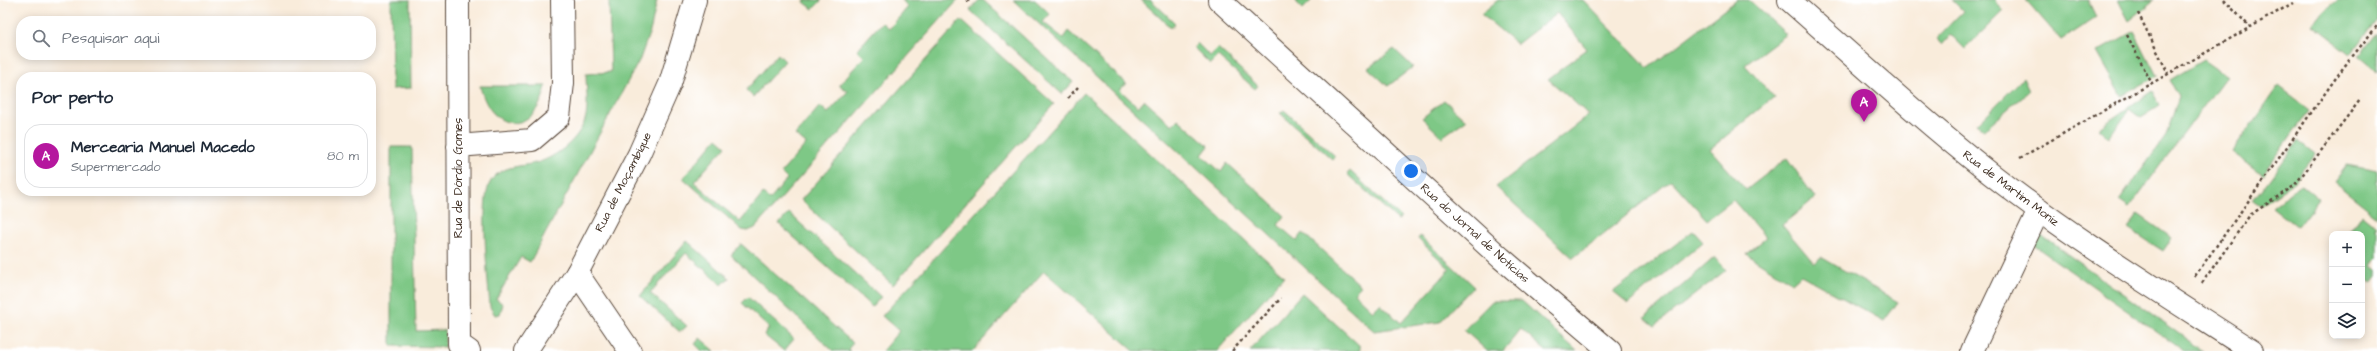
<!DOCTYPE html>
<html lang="pt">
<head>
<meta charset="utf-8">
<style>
  body { margin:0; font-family:"Architects Daughter",sans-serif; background:#f2f2f3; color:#1f2937 }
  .controls { position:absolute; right:12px; bottom:12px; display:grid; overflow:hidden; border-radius:8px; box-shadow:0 2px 10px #0003 }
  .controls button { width:36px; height:36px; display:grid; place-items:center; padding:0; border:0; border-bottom:1px solid #e0e1e3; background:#fff; color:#1f2937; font:20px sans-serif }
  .you { position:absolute; left:1411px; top:171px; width:14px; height:14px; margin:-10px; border:3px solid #fff; border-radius:50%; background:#1a73e8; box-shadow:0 0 0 6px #1a73e833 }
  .badge { display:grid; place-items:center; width:26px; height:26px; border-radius:50%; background:#b5179e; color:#fff; font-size:13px; font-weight:700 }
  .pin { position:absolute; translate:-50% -33px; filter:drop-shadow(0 1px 2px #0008) }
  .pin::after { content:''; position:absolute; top:21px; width:14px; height:12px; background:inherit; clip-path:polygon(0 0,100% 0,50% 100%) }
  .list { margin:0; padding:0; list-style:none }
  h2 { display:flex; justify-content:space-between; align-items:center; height:52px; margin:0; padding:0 16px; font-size:17px }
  h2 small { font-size:13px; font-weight:400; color:#747a83 }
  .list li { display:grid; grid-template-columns:26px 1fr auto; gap:12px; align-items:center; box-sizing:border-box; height:64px; margin:0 8px 8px; padding:0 8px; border:1px solid #e0e1e3; border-radius:16px }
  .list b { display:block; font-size:15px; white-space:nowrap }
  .list p { margin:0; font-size:13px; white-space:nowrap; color:#747a83 }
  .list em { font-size:13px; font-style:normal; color:#747a83 }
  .icon { flex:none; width:22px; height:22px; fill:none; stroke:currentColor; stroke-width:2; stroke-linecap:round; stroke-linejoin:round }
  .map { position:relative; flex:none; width:2377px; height:351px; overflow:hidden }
  .search { position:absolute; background:#fff; box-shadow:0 2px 10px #0003; left:16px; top:16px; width:360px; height:44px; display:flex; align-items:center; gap:10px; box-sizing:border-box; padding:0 14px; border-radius:16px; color:#747a83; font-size:15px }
  .panel { position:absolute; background:#fff; box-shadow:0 2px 10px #0003; left:16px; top:72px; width:360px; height:124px; border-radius:16px }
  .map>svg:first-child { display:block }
  .green { fill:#7ec886; stroke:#5c7952 }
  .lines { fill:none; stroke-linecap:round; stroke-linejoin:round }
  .street-casing { stroke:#58473a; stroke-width:24 }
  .secondary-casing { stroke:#58473a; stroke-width:24 }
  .path { stroke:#58473a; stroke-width:2.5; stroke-dasharray:3 3; stroke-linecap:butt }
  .street { stroke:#fff; stroke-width:22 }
  .secondary { stroke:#fff; stroke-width:22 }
  .labels { text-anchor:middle; stroke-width:3; stroke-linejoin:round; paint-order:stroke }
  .street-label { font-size:12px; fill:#3b2a1e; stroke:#fff }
</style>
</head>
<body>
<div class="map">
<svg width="2377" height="351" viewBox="0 0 2377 351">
  <rect width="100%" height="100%" fill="#fff"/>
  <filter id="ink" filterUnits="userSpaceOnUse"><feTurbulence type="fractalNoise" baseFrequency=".025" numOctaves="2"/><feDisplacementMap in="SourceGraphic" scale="8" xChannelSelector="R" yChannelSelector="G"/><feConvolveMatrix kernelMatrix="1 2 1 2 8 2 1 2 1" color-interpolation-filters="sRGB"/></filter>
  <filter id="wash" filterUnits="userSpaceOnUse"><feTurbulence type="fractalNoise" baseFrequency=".012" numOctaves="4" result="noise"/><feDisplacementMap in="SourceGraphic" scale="16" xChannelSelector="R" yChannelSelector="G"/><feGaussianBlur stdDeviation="0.9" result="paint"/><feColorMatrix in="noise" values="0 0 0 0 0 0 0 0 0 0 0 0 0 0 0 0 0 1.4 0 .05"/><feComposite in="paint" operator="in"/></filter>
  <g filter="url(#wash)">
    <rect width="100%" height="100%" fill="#f9ecdb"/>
    <path class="green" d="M391,0H410L411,88L392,89Z
      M609,0H657L651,28L640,59L530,262L521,257L496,299L503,304L500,314L495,315L490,307C488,280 480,207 489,185C498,163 524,168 542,161C560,154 579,138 585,120C589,106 586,88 586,74L611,72Z
      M805,0H822L813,9L804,2Z
      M902,0H958L755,228L748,231L742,230L683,178L717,138L726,146L694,182L740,222L763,194L770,200L787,179L781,173L806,144L795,135L820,106L828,113L848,91L839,85L864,57L857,50L882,22L889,29L908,7Z
      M979,0H983L1073,82L1062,94L970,10Z
      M1013,0H1035L1050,14L1043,22L1063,38L1068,31L1126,83L1120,90L1138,107L1144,100L1172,125L1178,119L1209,146L1202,155L1221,172L1227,163L1285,216L1278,225L1297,241L1303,233L1361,286L1354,293L1373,311L1380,304L1401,323L1450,269L1418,239L1420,236L1474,286L1440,322L1374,331Z
      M1141,0H1151L1175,23L1171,28Z
      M1294,0H1312L1303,9Z
      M1498,0H1583L1648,68L1737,0H1749L1786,34L1745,65L1774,97L1710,149L1746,190L1787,158L1815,198L1782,225L1814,263L1821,257L1898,302L1884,321L1801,275L1792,283L1746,254L1766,238L1733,200L1707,220L1671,180L1573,258L1496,187L1589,115L1548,79L1587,49L1557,13L1517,44L1481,14Z
      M1952,0H1994L2004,10L1965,49L1951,35L1942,45L1936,39L1963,11Z
      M2026,0H2088L2096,17L2061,40Z
      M2118,0H2155L2129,21Z
      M2338,0H2377V20L2351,54L2313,25L2324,11Z
      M961,20L1054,104L893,285L801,200Z
      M2134,31L2157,76L2122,96L2097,52Z
      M2377,33V71L2359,56Z
      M1197,43L1210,56L1218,48L1258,86L1255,89L1218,56L1210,64L1194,48Z
      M1394,49L1413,67L1388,86L1368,68Z
      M778,54L785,61L753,97L746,90Z
      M2203,60L2226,76L2129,208L2119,201L2166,136L2179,96L2170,80Z
      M2023,78L2029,91L1984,129L1977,124Z
      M480,86H546C536,134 492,136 480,86Z
      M2278,86L2309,110L2263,175L2232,152Z
      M2152,91L2160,106L2141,118L2129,109L2109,137L2099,128Z
      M1084,93L1284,276L1217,351H1134L1044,271L973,351H882L899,331L882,316Z
      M1444,100L1466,120L1442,137L1422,118Z
      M1284,110L1335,156L1332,159L1280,113Z
      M2298,141L2315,154L2292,184L2260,206L2253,201Z
      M391,147H412L416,331L445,330V347L391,346Z
      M2347,165L2377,171V216L2334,182Z
      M1350,171L1401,218L1398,220L1347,174Z
      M2301,184L2319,199L2297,227L2272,207Z
      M789,213L881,297L872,307L779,224Z
      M2138,214L2172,238L2163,251L2128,228Z
      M2362,214L2377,226L2374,229L2377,231V258L2372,266L2377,270V276L2372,283L2362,275V234H2347Z
      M1693,231L1703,242L1628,304L1613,292Z
      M2038,233L2203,351H2184L2032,244Z
      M687,241L729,278L722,285L686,253L650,293L687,326L680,332L640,296Z
      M741,244L853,343L848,349L850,351H833L731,255Z
      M1715,257L1726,270L1655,326L1645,318Z
      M1302,293L1360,346V351H1250Z
      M748,297L794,339L784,351L764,335L769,328L742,303Z
      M1492,301H1522L1577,351H1546L1521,329L1503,351H1487L1464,330Z
      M700,338L715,351H702L695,344Z"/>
  </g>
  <g filter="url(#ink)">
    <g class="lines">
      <g class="street-casing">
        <path id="street" d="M458,0L459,344L469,351
          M458,146L532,140L559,117L563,83L562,0
          M577,273L630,351
          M1972,351L2039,210"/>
      </g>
      <g class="secondary-casing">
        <path id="secondary" d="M1219,0L1501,258L1610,351
          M1789,0C1856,59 1921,119 1991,174C2074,239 2164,294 2252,351
          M526,351L577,273L639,154L670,84L695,0"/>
      </g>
      <path class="path" d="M2224,0L2250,27
        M967,2L969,0
        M2138,13L2168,73
        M2127,35L2151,82
        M1068,98L1078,87
        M2020,158L2293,3
        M2195,276L2343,68L2377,26
        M2202,283L2250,215L2294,186L2360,100
        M1232,351L1281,298"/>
      <use href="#street" class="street"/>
      <use href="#secondary" class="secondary"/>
    </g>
  </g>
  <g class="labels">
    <g class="street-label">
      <text transform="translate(458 178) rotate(-90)" y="4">Rua de Dórdio Gomes</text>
      <text transform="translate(623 182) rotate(-63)" y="4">Rua de Moçambique</text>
      <text transform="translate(2011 188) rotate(37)" y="4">Rua de Martim Moniz</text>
      <text transform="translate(1475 233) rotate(42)" y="4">Rua do Jornal de Notícias</text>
    </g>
  </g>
</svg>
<div class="controls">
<button>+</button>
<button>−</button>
<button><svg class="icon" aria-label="layers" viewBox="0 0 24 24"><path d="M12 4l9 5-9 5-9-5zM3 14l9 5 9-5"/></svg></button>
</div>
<div class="you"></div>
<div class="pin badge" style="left:1864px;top:122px">A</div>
<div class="search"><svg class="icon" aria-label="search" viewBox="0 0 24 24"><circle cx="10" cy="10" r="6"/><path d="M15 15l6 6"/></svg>Pesquisar aqui</div>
<section class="panel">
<h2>Por perto<small></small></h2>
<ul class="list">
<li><span class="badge">A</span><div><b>Mercearia Manuel Macedo</b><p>Supermercado</p></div><em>80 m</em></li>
</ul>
</section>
</div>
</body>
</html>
